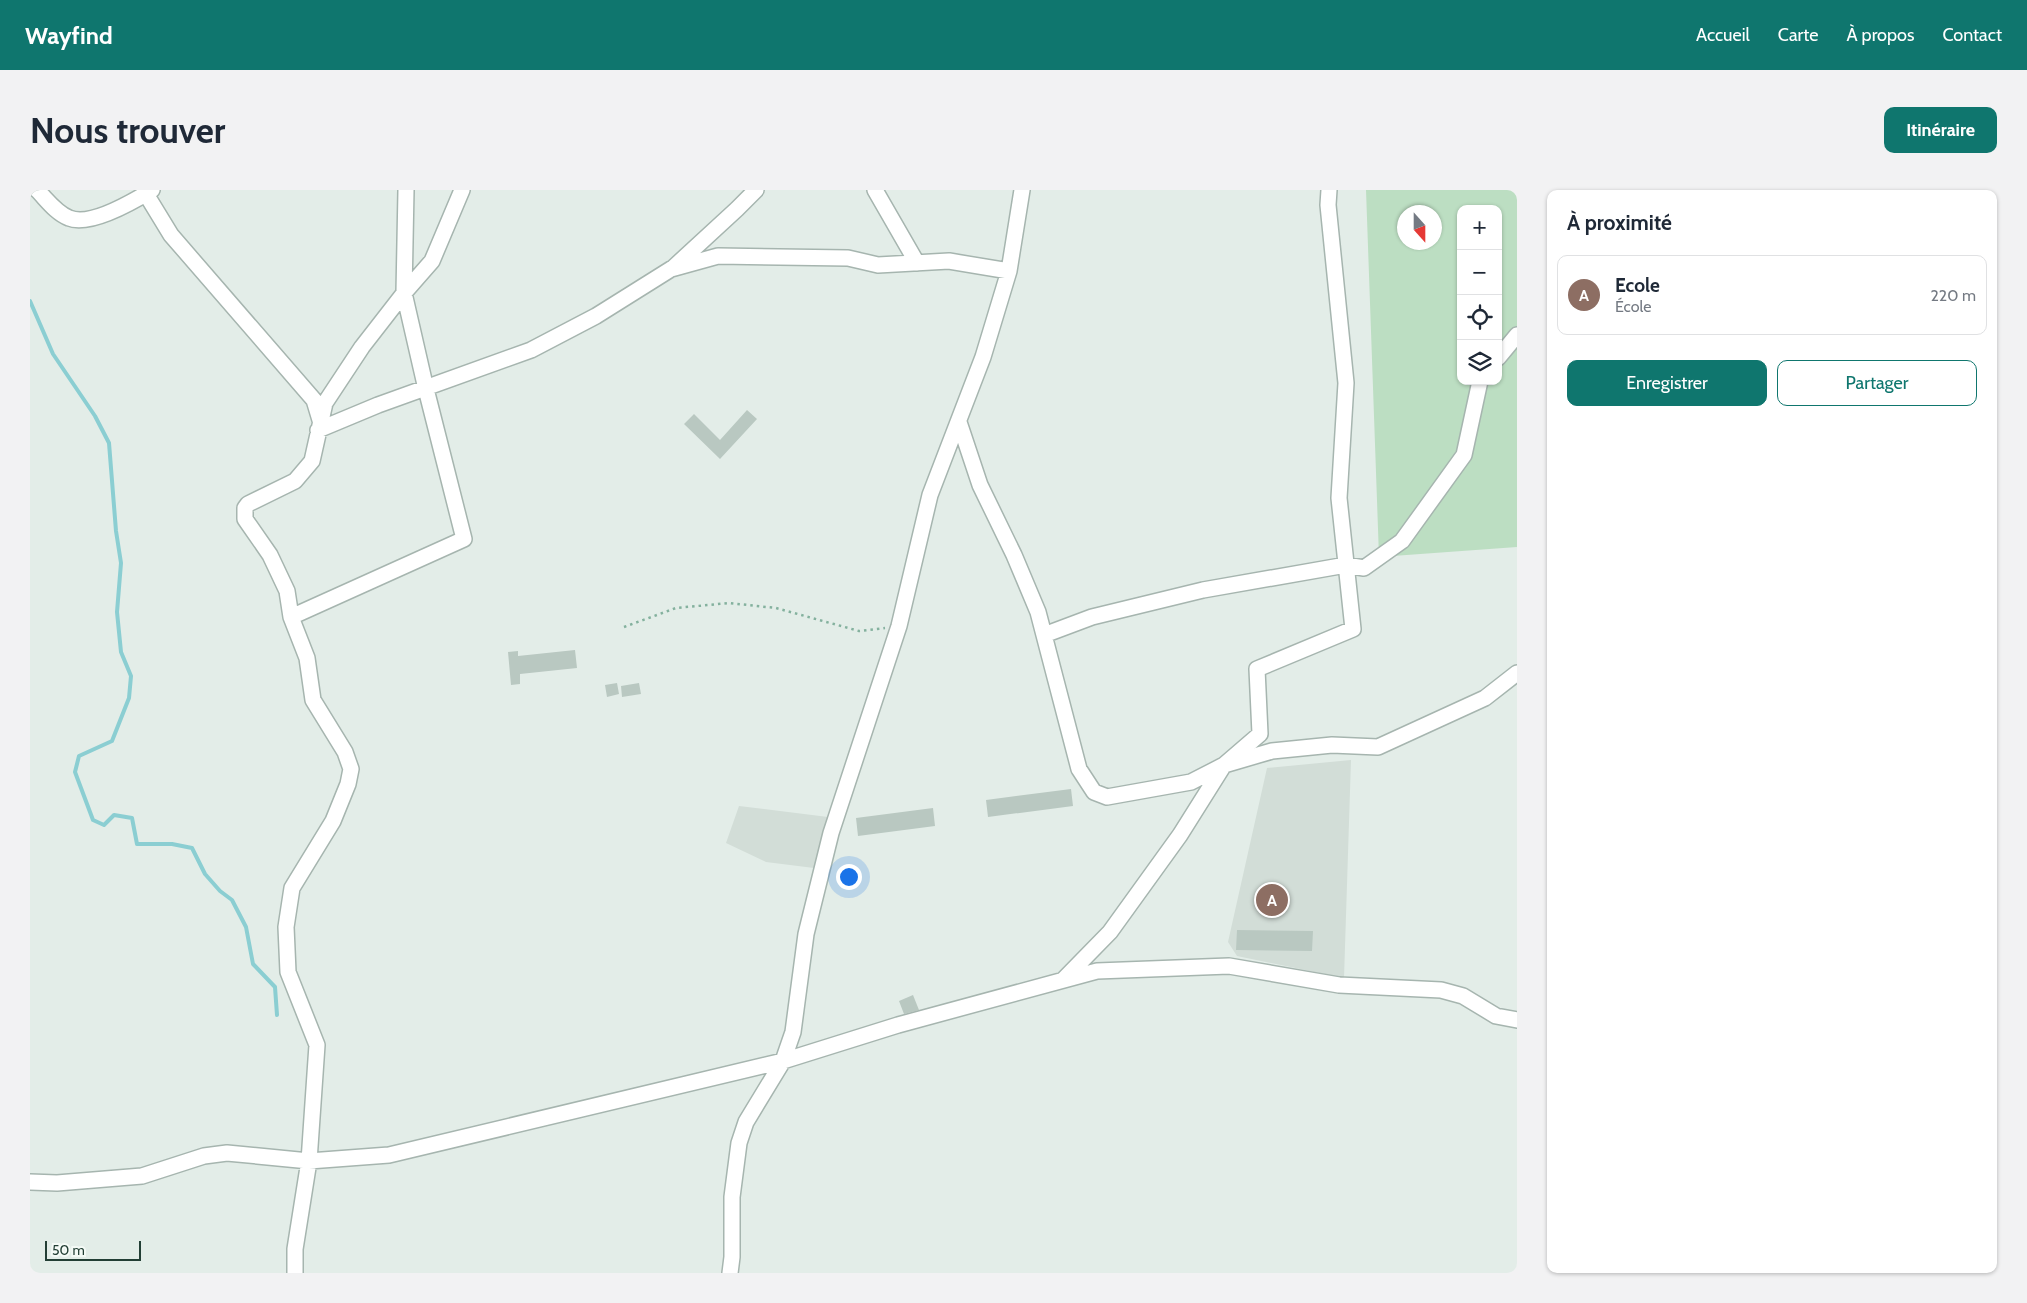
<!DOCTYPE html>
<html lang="fr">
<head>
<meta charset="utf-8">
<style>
  body { margin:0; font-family:Cabin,sans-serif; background:#f2f2f3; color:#1f2937 }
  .controls { position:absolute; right:15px; top:15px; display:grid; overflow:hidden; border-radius:10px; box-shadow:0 1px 4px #0004 }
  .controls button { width:45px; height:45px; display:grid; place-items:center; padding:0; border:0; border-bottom:1px solid #e0e1e3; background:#fff; color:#1f2937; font:25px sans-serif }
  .compass { position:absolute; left:1367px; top:15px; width:45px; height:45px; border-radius:50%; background:#fff; box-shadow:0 1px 4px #0004; rotate:159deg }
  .scale { position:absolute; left:15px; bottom:12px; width:96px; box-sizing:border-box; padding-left:5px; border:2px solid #233f35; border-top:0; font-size:14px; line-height:18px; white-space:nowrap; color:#233f35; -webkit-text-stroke:4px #f4faf6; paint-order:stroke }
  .you { position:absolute; left:818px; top:686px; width:18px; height:18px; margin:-12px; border:4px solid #fff; border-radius:50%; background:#1a73e8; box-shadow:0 0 0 8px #1a73e833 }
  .badge { display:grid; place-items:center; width:32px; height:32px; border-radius:50%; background:#0f766e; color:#fff; font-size:16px; font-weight:700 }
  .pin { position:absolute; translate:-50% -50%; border:2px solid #fff; box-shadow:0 1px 5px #0006 }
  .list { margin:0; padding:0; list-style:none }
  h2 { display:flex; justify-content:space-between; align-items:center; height:65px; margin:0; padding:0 20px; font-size:21px }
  h2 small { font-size:16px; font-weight:400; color:#747a83 }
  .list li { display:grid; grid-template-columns:32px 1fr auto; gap:15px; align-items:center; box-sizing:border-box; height:80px; margin:0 10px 10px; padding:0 10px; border:1px solid #e0e1e3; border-radius:10px }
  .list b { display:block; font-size:19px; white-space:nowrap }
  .list p { margin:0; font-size:16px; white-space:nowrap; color:#747a83 }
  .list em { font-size:16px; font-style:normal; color:#747a83 }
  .actions { display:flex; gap:10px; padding:15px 20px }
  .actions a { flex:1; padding:11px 0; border:1px solid #0f766e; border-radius:10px; text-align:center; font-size:18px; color:#0f766e }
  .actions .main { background:#0f766e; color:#fff }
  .icon { flex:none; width:28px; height:28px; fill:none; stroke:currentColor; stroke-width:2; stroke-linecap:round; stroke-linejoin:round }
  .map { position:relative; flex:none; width:1487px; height:1083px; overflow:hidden; border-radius:10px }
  header { display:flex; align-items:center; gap:30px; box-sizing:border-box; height:70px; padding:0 25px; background:#0f766e; color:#fff }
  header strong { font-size:24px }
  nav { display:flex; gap:28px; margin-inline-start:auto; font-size:18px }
  .intro { display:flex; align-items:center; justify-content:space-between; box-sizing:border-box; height:120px; padding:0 30px }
  h1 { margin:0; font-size:35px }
  .button { padding:12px 22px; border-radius:10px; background:#0f766e; color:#fff; font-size:18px; font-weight:700 }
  main { display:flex; gap:30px; padding:0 30px }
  aside { flex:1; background:#fff; border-radius:10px; box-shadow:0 1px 4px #0004 }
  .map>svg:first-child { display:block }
  .built { fill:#d2ddd7 }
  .green { fill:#bcdec2; fill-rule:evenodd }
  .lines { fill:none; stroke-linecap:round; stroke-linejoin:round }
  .stream { stroke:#8bced2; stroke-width:4 }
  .building { fill:#b9c8c1 }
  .minor-casing { stroke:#a6b5af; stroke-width:18 }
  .path { stroke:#84b19e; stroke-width:2.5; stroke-dasharray:2.5 4; stroke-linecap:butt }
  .minor { stroke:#fff; stroke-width:15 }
</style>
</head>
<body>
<header>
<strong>Wayfind</strong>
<nav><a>Accueil</a><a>Carte</a><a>À propos</a><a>Contact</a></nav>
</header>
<div class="intro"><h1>Nous trouver</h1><a class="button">Itinéraire</a></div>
<main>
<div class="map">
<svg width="1487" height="1083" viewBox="0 0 1487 1083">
  <rect width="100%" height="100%" fill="#e3ede8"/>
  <path class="built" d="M1321,570L1314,788L1207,766L1198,752L1237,578Z
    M709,616L806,628L792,679L736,672L696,653Z"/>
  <path class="green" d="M1336,0H1487V357L1349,367ZM1431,19H1468V191H1431ZM1374,22H1404V52H1374Z"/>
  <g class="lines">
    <path class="stream" d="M0,111L23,164L65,226L79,253L86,341L91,373L87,422L91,462L101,486L99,508L82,551L49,566L45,582L63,630L74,635L84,625L102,628L107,654H142L162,658L175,684L190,701L202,710L216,737L223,774L245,797L247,825"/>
  </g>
  <path class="building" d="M717,220L727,229L690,269L654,234L664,224L690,250Z
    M545,460L547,478L490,484V494L481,495L478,462L488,461V466Z
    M587,493L589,504L577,507L575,495Z
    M609,493L611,504L592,507L591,496Z
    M1041,599L1043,616L958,627L956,610Z
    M903,618L905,636L828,646L826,628Z
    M1207,740L1283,741L1282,761L1206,760Z
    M883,805L889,820L874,824L869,811Z"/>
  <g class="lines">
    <g class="minor-casing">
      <path id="minor" d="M7,0C17,10 26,23 39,28C60,37 104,11 122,0
        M845,0L887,73
        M116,4L141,45L284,210L290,230
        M644,77L707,19L726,0
        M1468,168L1487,145
        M929,232L950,295L984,365L1008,422L1049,579L1064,602L1077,607L1161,592L1194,575L1230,544L1227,479L1323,439L1309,308L1316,193L1298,15L1299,0
        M288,240L348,215L501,160L566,126L641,79L688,66L818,68L848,75L919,71L979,81
        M261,427L434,349L396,199L374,103L402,71L432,0
        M1014,445L1062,427L1173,400L1316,375L1334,378L1372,351L1434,265L1450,191
        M1034,789L1080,742L1150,645L1194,575L1242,561L1302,555L1348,557L1455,508L1487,483
        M0,992L27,993L112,986L174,966L197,963L279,971L359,965L753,871L868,835L1067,781L1199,776L1309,795L1411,800L1433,806L1466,826L1487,830
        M265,1083V1059L279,971L287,855L258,782L256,737L262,698L303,631L318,594L321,579L315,562L283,510L277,468L261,427L257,401L240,365L215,329V318L218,314L265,291L282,271L295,213L332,157L374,103L376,0
        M700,1083L702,1067V1007L709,953L716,932L753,871L763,842L776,744L801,643L869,436L900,305L953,167L979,81L992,0"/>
    </g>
    <path class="path" d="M594,437L646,418L699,413L746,418L829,441L855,438"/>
    <use href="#minor" class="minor"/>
  </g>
</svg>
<div class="controls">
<button>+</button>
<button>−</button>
<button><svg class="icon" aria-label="locate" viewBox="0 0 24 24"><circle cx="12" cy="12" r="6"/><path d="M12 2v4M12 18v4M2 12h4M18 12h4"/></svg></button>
<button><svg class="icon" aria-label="layers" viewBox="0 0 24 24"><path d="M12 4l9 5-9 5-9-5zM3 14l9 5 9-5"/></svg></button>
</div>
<svg class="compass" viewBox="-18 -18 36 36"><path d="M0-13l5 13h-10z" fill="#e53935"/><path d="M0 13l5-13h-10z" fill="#747a83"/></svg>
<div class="scale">50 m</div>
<div class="you"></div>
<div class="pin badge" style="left:1242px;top:710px;background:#8d6e63">A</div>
</div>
<aside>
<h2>À proximité<small></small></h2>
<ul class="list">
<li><span class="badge" style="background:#8d6e63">A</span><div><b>Ecole</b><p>École</p></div><em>220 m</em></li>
</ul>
<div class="actions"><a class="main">Enregistrer</a><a>Partager</a></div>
</aside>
</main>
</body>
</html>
